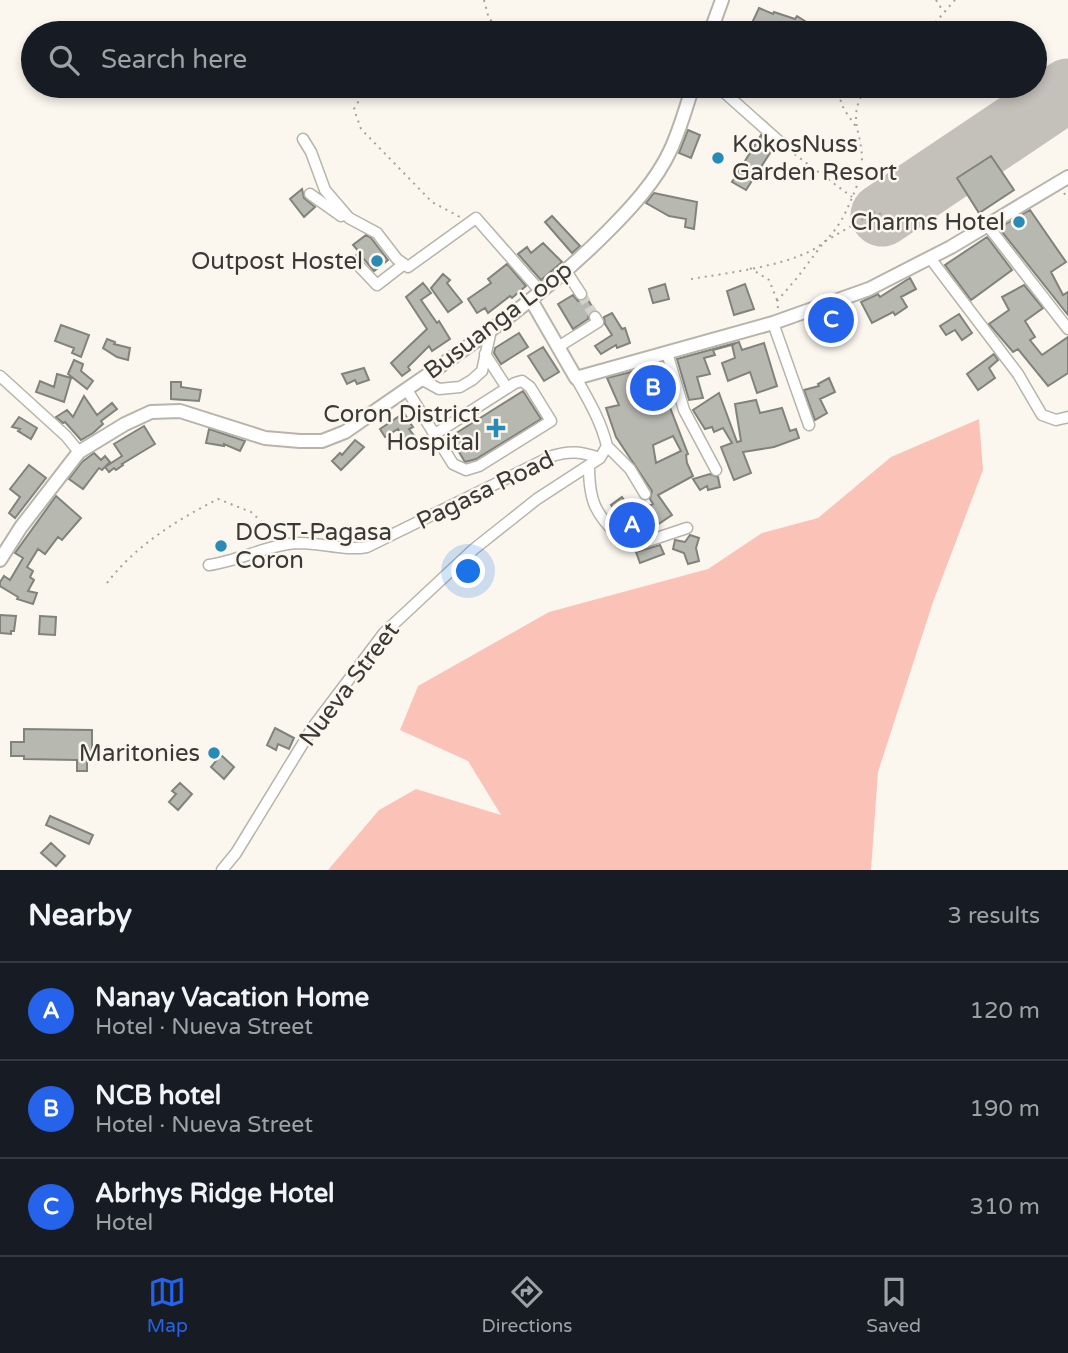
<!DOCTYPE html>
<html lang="en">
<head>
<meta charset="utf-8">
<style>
  body { margin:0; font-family:"Varela Round",sans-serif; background:#242831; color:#f1f3f6 }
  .you { position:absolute; left:469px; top:572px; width:24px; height:24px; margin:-18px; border:5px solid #fff; border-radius:50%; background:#1a73e8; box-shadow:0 0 0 10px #1a73e833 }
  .badge { display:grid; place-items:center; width:46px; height:46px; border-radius:50%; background:#2563eb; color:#fff; font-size:23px; font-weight:700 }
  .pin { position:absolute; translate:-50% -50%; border:4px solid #fff; box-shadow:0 2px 7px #0006 }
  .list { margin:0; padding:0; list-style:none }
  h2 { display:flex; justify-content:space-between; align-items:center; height:91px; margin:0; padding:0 28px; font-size:30px }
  h2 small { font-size:23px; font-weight:400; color:#9ea1a6 }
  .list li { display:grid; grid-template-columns:46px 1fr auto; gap:21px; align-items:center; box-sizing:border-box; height:98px; padding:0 28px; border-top:2px solid #363941 }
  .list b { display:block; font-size:26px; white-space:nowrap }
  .list p { margin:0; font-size:23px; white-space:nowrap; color:#9ea1a6 }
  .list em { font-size:23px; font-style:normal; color:#9ea1a6 }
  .icon { flex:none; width:38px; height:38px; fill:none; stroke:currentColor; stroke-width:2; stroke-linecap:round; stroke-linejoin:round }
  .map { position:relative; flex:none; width:1068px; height:870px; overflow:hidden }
  .search { position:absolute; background:#171b24; box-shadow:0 4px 10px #0003; left:21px; right:21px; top:21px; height:77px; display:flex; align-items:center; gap:18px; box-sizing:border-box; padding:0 24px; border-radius:38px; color:#9ea1a6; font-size:26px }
  .sheet { height:385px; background:#171b24 }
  nav { display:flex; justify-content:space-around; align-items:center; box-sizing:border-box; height:98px; border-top:2px solid #363941; background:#171b24; font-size:19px; color:#9ea1a6 }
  nav a { display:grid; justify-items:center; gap:4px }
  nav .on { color:#2563eb }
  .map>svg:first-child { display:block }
  .green { fill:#fbc3b8 }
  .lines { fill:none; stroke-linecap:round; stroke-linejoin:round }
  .runway { stroke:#c4c1ba; stroke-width:63 }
  .building { fill:#b7b9b1; stroke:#81837b; stroke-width:2; fill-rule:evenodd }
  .minor-tunnel { stroke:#d4d1ca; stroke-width:10; stroke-dasharray:10 5; stroke-linecap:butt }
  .minor-casing { stroke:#b7b4ac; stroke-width:13 }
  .major-casing { stroke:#b7b4ac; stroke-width:16 }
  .path { stroke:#a4a29c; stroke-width:2; stroke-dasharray:2 5; stroke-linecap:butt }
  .minor { stroke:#fff; stroke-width:10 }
  .major { stroke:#fff; stroke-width:12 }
  .poi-dot { fill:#298bb5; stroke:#fbf7ef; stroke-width:2.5 }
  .labels { text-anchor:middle; stroke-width:5; stroke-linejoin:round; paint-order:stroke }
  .poi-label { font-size:24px; fill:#3a3936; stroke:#fbf7ef; text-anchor:end }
  .street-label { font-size:24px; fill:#3a3936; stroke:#fbf7ef }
</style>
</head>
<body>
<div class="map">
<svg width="1068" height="870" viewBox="0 0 1068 870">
  <rect width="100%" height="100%" fill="#fbf7ef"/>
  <path class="green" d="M979,419L983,470L933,602L878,772L871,870H328L379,810L416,789L501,815L468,761L400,730L418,686L549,612L708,569L762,533L818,518L891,457Z"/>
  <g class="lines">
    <path class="runway" d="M882,215L1068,90"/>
  </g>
  <path class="building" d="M759,8L773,14L774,12L795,19L797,16L808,23L802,33H786L788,30L765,22L763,28L752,23Z
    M688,130L700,135L691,158L679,153Z
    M761,135L774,147L746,190L732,182Z
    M991,156L1014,190L979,213L957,178Z
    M302,189L304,198L315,207L304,217L290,199Z
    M654,193L697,202L694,229L685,227L686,219L669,216L646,203Z
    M1030,210L1066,262L1051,272L1063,295L1068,292V315L999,228Z
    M552,216L580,246L572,253L545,222Z
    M366,235L371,238L388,260L374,271L364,259L354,260L349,267L346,261L360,253L353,245Z
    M987,237L1012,270L971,300L945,265Z
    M543,243L562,262L541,280L518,254L527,247L531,253Z
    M507,264L526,286L512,298L510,296L488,313L485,308L477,313L468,299L491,283L488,279Z
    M443,274L450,280L447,283L462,302L448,312L431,288Z
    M910,278L916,289L901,297L907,307L895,315L893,312L872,323L861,302L878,294L880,297Z
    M423,283L431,293L421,300L437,323L439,321L450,339L432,351L429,346L408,367L410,370L402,376L391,363L427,329L406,297Z
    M665,284L669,299L653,303L649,289Z
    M745,284L754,309L734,315L727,291Z
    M1024,285L1043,308L1025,321L1035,337L1030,340L1042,355L1068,337V373L1048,386L1018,349L1013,352L989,324L1009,310L1002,297Z
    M573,295L578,301L587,298L594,310L589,313L588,319L573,329L558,304Z
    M838,309L844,325L825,332L819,316Z
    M612,313L622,329L625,328L630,343L617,348L616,345L601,354L595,346L612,335L605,324L604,317Z
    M959,314L972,333L962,340L955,330L946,335L940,326Z
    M61,325L89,335L81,357L72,353L74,348L55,341Z
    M519,333L528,347L501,364L494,353L495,348Z
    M107,339L115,342L114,344L130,348L128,360L117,357L103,348Z
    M739,342L742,350L764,343L777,386L757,393L750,372L728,381L722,363L735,358L732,345L735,344L713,350L715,355L704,358L710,374L697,377L703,398L689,400L677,359Z
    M543,347L559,372L544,381L528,356Z
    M994,354L998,360L989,368L995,378L978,390L967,374Z
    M74,360L83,364L81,371L93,381L87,389L68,374Z
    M364,368L369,380L357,384L355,380L347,384L342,374Z
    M635,371L641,390L648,385L653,392L656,389L669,405L688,454L686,455L687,463L693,476L658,495L672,515L654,527L645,512L651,508L649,506L653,504L650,499L652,491L616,437L606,408L619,405L607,378ZM673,436L681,451L656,463L653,445Z
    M57,374L71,378L64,402L36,392L40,381L54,387Z
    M829,378L835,392L820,399L827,413L815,420L804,390L819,386L818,384Z
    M171,382H181V387L201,390L199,401L171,399Z
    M523,391L541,419L476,459L465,462L450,437Z
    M719,393L737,442L741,441L735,404L756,400L760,413L782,408L790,431L796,429L799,438L774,447L743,452L751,473L734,480L721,447L732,443L723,428L714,432L712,427L705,429L693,410Z
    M84,396L97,415L112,403L117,409L101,421L103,424L93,433L81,440L65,422L63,423L56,417L67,410L73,417Z
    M404,413L413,427L409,429L415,437L406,442L398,429L385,437L380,429Z
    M19,417L37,428L31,439L18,431L20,429L12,427Z
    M144,426L155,444L122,464L123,465L116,470L114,468L109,472L105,467L122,456L114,444Z
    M209,429L245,441L240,451L224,444V446L206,443Z
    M355,440L364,447L341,470L332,461L340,453L342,455Z
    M94,453L101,460L105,456L110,462L102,470L99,468L83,489L69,479L82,462Z
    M29,465L46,478L15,518L9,513L20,497L10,489Z
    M710,474L718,477L720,487L708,490L707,486L700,490L693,479Z
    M56,496L81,518L62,540L58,537L45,554L38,549L27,567L33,571L30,577L34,580L28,591L37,593L33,604L17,599L18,597L0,586V582L4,576L10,580L23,558L15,553Z
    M622,497L638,519L627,528L611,505Z
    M690,535L699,538L696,548L699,561L688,564L684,553L673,549L675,540L685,542Z
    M660,545L664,554L640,563L636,552Z
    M0,615L16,616L14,631H11V634L0,633Z
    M40,616L56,617L55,635L39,634Z
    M275,728L294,738L289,749L278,744L276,750L267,745Z
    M24,729L92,730V760H87V771H77V760L24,759V756H11V742H24Z
    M221,755L234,767L224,779L211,767Z
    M180,783L192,794L178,810L169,802L176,794L172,791Z
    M50,816L93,835L89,844L46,825Z
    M51,843L65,856L56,866L41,853Z"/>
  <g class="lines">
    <path class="minor-tunnel" d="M581,294L595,317"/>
    <g class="minor-casing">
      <path id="minor" d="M717,86L781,143
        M303,139L311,152L325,190L349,218L377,233L397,259L408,267L476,218L541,292
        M310,194L341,216
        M988,226L1068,329
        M930,258L1018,374L1042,415L1056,420L1068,417
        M359,266L377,285L404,264
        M566,271L581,294
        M773,323L809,425
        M558,347L598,322L595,317
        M667,353L684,410L716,470
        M485,354L507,388
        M0,376L66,436L79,452
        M421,379L439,389L460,387L472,380L482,371L491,330
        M407,390L453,464L466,470L479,466L551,421L530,387L522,381L515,383L435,434
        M607,446L630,469L645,494
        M589,466C589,508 598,514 625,544L636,545L687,528
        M209,565C239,561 269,544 300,543C323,543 344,551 367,547L552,456C571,450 581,452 600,458
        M222,870L236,853L313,727L384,633L474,549L537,499L600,458L607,446C601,421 589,401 576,378"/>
    </g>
    <g class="major-casing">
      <path id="major" d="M710,33L722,0
        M531,300L576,378L773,323L869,289L951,247L1068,177
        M0,560L21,527L79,452L125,424L151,412L180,411L265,438L300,441H322L345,432L368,416C451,358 537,303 608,231C631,208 656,181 670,151C680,130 686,107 693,86"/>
    </g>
    <path class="path" d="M484,0L489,19L503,28H523L531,33
      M936,0L943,11
      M926,33L955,0
      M381,86L361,97L354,109L361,129L432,202L460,217
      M842,86C835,102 848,114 856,127
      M789,150L852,197
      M1064,193L1068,199
      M750,268L769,280L777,300
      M691,279C726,273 800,265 825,241C837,230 845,215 851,200C856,189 861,176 862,164C863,130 845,120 867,86
      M778,308L777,301L797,278L824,242L877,211L882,215
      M107,583C136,545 177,520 218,499L251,512L276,535"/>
    <use href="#minor" class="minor"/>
    <use href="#major" class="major"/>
  </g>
  <g class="poi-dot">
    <circle cx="718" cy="158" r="7"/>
    <circle cx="1019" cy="222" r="7"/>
    <circle cx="377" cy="261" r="7"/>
    <path d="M492.5 417.5h7v7h7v7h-7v7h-7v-7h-7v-7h7z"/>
    <circle cx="221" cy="546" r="7"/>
    <circle cx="214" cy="753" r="7"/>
  </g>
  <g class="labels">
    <g class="poi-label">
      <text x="732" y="152" text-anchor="start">KokosNuss<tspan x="732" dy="28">Garden Resort</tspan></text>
      <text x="1005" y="230">Charms Hotel</text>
      <text x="363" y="269">Outpost Hostel</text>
      <text x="480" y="422">Coron District<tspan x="480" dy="28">Hospital</tspan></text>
      <text x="235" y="540" text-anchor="start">DOST-Pagasa<tspan x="235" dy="28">Coron</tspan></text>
      <text x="200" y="761">Maritonies</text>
    </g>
    <g class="street-label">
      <text transform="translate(498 320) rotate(-37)" y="8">Busuanga Loop</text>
      <text transform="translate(485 490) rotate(-26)" y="8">Pagasa Road</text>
      <text transform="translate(349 684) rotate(-53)" y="8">Nueva Street</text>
    </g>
  </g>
</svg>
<div class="you"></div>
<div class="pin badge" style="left:632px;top:525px">A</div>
<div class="pin badge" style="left:653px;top:388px">B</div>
<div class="pin badge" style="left:831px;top:320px">C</div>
<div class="search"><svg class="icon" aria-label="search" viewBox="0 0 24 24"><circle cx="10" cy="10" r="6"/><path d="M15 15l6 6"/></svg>Search here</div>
</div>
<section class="sheet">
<h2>Nearby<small>3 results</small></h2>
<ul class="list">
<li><span class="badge">A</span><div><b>Nanay Vacation Home</b><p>Hotel · Nueva Street</p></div><em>120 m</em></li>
<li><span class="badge">B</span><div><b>NCB hotel</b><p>Hotel · Nueva Street</p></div><em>190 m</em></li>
<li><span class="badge">C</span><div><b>Abrhys Ridge Hotel</b><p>Hotel</p></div><em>310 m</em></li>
</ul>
</section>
<nav>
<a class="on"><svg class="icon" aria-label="map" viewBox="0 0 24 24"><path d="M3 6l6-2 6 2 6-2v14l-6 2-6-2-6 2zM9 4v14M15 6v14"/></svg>Map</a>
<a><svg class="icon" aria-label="directions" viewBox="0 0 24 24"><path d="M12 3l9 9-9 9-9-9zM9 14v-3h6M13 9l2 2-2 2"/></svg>Directions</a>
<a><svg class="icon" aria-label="saved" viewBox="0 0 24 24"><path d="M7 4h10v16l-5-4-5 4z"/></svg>Saved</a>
</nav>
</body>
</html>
